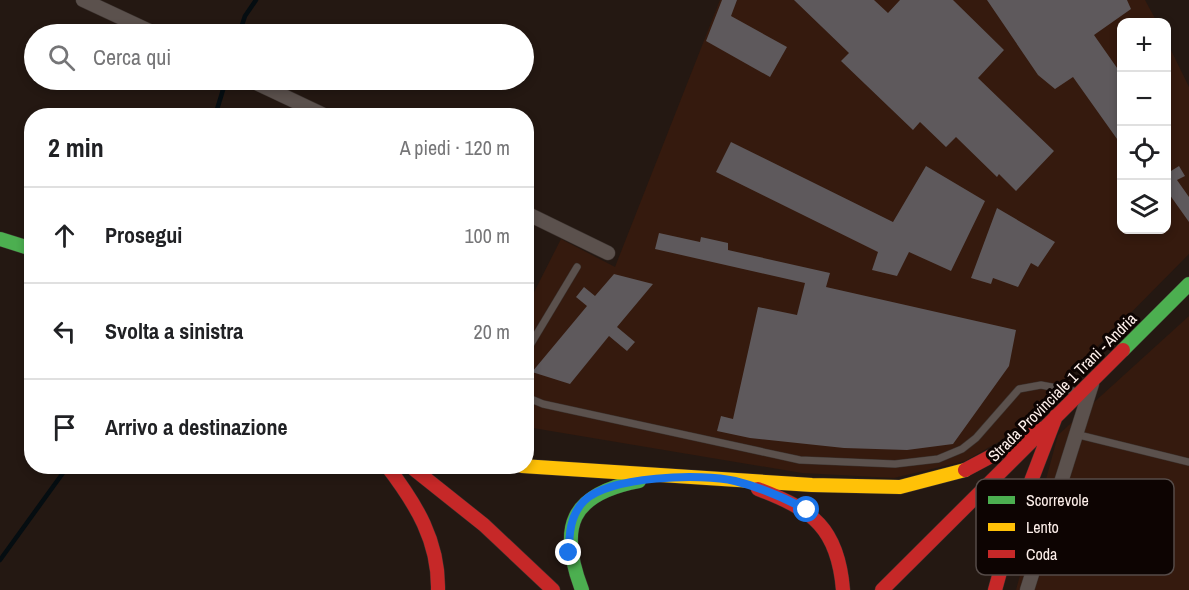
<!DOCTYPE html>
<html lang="it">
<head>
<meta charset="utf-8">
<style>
  body { margin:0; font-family:"Archivo Narrow",sans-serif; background:#f2f2f2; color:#202124 }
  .controls { position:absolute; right:18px; top:18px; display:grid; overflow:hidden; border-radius:12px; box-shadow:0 3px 9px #0003 }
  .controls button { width:54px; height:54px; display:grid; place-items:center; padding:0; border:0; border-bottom:2px solid #e0e0e0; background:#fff; color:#202124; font:30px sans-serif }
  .stop { position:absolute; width:18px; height:18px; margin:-14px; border:4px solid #1a73e8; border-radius:50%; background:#fff }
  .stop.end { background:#1a73e8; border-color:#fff; box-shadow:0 2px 6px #0008 }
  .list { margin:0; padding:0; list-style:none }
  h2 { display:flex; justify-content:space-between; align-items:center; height:78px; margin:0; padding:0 24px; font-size:26px }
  h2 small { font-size:20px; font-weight:400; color:#757577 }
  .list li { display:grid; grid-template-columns:39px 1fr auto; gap:18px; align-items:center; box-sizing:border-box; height:96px; padding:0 24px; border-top:2px solid #e0e0e0 }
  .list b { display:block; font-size:22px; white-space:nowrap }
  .list em { font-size:20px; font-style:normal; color:#757577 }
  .icon { flex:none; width:33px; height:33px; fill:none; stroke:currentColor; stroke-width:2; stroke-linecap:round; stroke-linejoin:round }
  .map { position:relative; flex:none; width:1189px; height:590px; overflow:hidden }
  .search { position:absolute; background:#fff; box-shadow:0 3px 9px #0003; left:24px; top:24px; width:510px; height:66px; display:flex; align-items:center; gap:15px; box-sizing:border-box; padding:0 21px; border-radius:33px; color:#757577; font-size:22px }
  .panel { position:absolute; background:#fff; box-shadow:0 3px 9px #0003; left:24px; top:108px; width:510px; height:366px; border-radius:24px }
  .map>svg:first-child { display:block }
  .built { fill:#351a0e }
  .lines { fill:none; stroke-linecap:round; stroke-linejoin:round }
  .stream { stroke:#050d11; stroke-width:4.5 }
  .building { fill:#5e595c }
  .lane-casing { stroke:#3c332f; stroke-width:8 }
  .street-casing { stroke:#3c332f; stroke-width:15 }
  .fast-casing { stroke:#3c332f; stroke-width:15 }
  .slow-casing { stroke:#3c332f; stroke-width:15 }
  .jam-casing { stroke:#3c332f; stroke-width:15 }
  .lane { stroke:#5b514d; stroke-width:7 }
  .street { stroke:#5b514d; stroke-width:14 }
  .fast { stroke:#4caf50; stroke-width:14 }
  .slow { stroke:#ffc107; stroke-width:14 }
  .jam { stroke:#c62828; stroke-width:14 }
  .route { stroke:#1a73e8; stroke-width:8 }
  .labels { text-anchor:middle; stroke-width:6; stroke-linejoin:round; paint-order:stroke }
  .street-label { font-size:16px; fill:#fef0eb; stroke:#0d0402 }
  .key { fill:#0d0402; stroke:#554b48; stroke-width:1.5 }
  .key-label { font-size:16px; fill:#fef0eb }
</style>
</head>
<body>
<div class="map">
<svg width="1189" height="590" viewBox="0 0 1189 590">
  <rect width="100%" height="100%" fill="#241812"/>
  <path class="built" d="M720,0H1145L1157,22H1122V230H1166L1167,42L1189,87V254L1009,436L965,461L894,478L802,473L527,427L526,308L561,239L615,267Z
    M1189,316V590H1016L1058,435Z"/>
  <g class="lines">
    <path class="stream" d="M239,34L245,16L256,0
      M215,116L226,80
      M0,560L68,466"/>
  </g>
  <path class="building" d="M722,0H737L731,16L787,47L770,77L706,41Z
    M794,0H874L888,13L900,0H953L1004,50L978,78L1054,151L1016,191L999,174L997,177L956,137L946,147L920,122L913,130L841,61L849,53Z
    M987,0H1127L1131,9L1094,35L1122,75V146L1073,77L1055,89L1038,75Z
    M731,142L893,222L926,166L985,201L951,271L909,252L897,276L872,270L878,252L716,172Z
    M1167,165L1171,171L1179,166L1185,176L1177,180L1189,197V222L1167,191Z
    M997,208L1055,242L1038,267L1031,263L1018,287L993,278L991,284L971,278Z
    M659,233L700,242L701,237L728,243V250L830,273L826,287L1016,330L1009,366L953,444L907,450L844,448L750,438L717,431L721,416L733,419L758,307L797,315L805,283L655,249Z
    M614,274L653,284L617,327L635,342L627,351L609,336L570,384L532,372L587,306L576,297L584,287L595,296Z"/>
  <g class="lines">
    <g class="lane-casing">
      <path id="lane" d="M526,352L577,267
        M526,397L543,404L800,460L895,464L938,459L962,449L976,438L1019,389L1041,385L1078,392
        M1075,434L1189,462"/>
    </g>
    <g class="street-casing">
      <path id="street" d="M83,0L156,34
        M250,80L326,116
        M526,213L608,253
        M1027,590L1092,384"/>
    </g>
    <g class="fast-casing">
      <path id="fast" d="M0,239L32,249
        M1123,350L1189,284
        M582,590C558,527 570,494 639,481"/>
    </g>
    <g class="slow-casing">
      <path id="slow" d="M522,466L812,485L900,487L965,470"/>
    </g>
    <g class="jam-casing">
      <path id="jam" d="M387,466C416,504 439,541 438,590
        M410,466L484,525L553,590
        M965,470L1044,428
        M758,489C813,510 838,528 843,590
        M882,590L1123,350
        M995,590L1010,536L1056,416"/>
    </g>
    <use href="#lane" class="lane"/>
    <use href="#street" class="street"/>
    <use href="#fast" class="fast"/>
    <use href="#slow" class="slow"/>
    <use href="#jam" class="jam"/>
  </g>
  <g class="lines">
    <path class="route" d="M569,553C569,535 570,515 584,501C608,476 702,473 735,481C759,487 785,498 807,510"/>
  </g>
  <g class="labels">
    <g class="street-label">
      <text transform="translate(1062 387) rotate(-45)" y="6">Strada Provinciale 1 Trani - Andria</text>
    </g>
  </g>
  <rect x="976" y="479" width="198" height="96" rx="9" class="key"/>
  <rect x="988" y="496" width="27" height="8" fill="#4caf50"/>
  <rect x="988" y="523" width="27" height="8" fill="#ffc107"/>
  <rect x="988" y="550" width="27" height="8" fill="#c62828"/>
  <g class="key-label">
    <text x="1026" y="506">Scorrevole</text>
    <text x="1026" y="533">Lento</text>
    <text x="1026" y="560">Coda</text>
  </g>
</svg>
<div class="controls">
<button>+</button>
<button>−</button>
<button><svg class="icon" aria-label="locate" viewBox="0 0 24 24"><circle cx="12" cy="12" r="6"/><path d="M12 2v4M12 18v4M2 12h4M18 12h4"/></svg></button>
<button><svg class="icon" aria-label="layers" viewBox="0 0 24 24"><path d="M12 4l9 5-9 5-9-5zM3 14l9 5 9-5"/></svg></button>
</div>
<div class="stop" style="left:807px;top:510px"></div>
<div class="stop end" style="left:569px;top:553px"></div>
<div class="search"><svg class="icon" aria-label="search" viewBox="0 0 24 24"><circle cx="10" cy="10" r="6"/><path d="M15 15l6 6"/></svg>Cerca qui</div>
<section class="panel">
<h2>2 min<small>A piedi · 120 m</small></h2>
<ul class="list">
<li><svg class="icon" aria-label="ahead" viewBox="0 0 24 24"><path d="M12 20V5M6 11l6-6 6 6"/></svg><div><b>Prosegui</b></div><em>100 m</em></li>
<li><svg class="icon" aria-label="left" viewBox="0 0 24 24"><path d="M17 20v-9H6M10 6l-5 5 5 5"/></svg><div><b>Svolta a sinistra</b></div><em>20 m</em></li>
<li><svg class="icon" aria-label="arrive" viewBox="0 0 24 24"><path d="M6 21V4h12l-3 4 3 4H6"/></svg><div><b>Arrivo a destinazione</b></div></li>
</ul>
</section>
</div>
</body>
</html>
